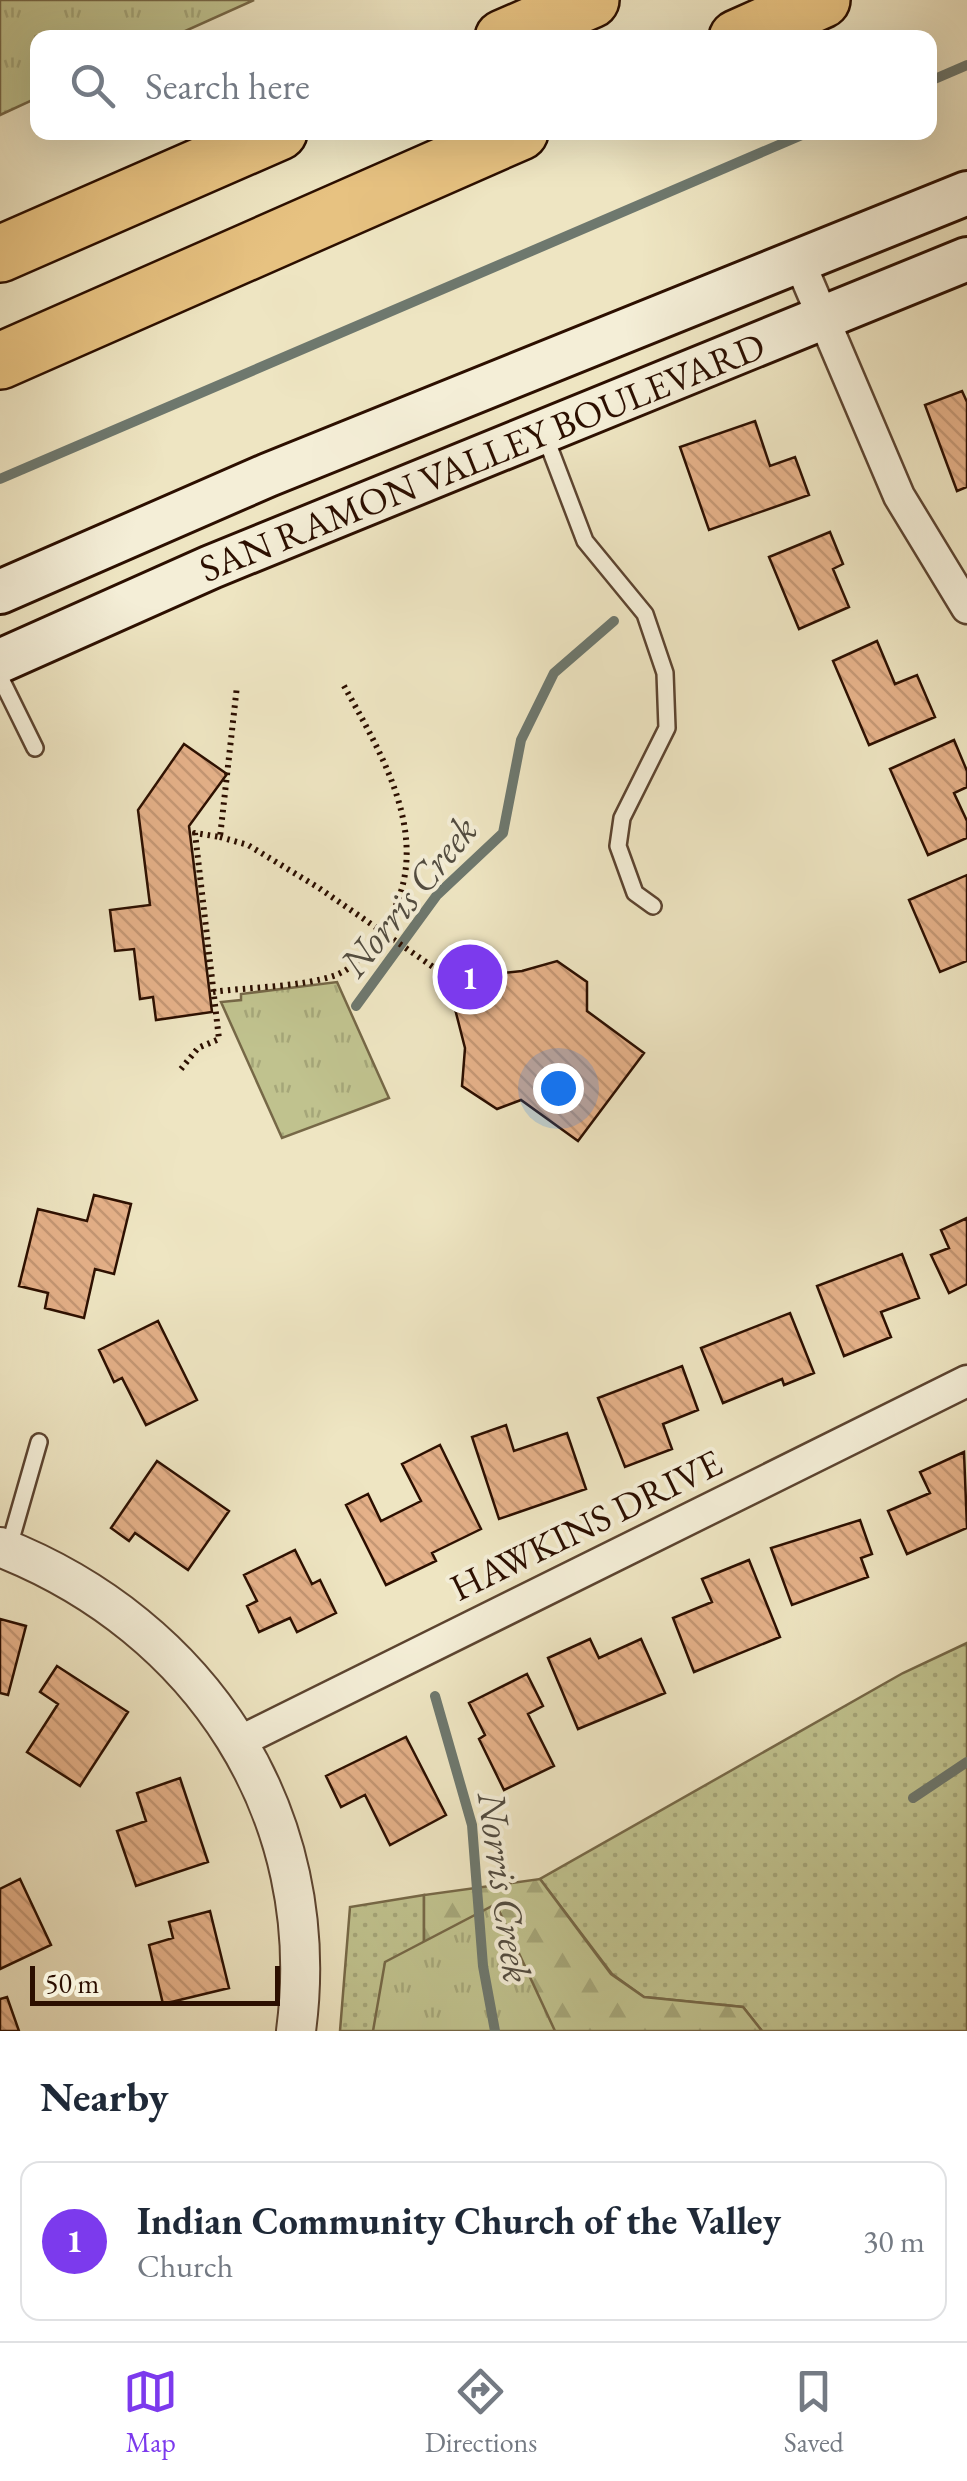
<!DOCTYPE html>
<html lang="en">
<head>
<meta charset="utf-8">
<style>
  body { margin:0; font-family:"EB Garamond",serif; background:#f6f6f7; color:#1f2937 }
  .scale { position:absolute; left:30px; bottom:25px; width:250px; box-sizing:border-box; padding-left:10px; border:5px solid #2c0f00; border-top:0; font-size:28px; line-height:35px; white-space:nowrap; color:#2c0f00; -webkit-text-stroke:8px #f4eed7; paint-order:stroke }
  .you { position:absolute; left:558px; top:1088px; width:35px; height:35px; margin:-25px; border:8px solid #fff; border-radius:50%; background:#1a73e8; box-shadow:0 0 0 15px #1a73e833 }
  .badge { display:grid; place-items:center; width:65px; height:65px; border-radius:50%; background:#7c3aed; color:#fff; font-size:32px; font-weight:700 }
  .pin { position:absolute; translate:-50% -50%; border:5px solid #fff; box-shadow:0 2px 10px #0006 }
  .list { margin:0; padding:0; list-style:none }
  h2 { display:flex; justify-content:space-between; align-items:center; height:130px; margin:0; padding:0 40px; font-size:42px }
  h2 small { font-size:32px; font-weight:400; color:#747a83 }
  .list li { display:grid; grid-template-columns:65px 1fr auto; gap:30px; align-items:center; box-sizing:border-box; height:160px; margin:0 20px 20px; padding:0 20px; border:2px solid #e0e1e3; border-radius:20px }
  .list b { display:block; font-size:38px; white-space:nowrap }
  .list p { margin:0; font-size:32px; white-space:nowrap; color:#747a83 }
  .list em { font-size:32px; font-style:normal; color:#747a83 }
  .icon { flex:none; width:55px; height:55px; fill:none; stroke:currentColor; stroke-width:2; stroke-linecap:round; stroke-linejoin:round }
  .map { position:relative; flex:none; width:967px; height:2031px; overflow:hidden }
  .search { position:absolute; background:#fff; box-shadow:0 10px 40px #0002; left:30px; right:30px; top:30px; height:110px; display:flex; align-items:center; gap:25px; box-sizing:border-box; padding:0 35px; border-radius:20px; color:#747a83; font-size:38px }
  .sheet { height:310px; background:#fff }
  nav { display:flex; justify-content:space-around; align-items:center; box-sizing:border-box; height:140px; border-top:2px solid #e0e1e3; background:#fff; font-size:28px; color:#747a83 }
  nav a { display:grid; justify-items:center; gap:5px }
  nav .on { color:#7c3aed }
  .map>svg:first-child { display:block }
  .grass { fill:url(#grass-dots); stroke:#766847; stroke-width:2.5 }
  .forest { fill:url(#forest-firs); stroke:#766847; stroke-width:2.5 }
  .park { fill:url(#park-tufts); stroke:#766847; stroke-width:2.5 }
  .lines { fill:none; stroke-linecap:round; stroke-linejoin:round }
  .stream { stroke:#6e786e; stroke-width:10 }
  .building { fill:url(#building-back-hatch); stroke:#2c0f00; stroke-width:2.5 }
  .service-casing { stroke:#5c4430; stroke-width:20 }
  .minor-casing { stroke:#5c4430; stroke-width:35 }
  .tertiary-casing { stroke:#5c4430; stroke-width:42 }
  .secondary-casing { stroke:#2c0f00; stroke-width:48 }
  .motorway-casing { stroke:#2c0f00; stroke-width:60 }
  .path { stroke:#2c0f00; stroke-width:6; stroke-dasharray:2.5 5; stroke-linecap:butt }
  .service { stroke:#f4eed7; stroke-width:15 }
  .minor { stroke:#f4eed7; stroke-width:30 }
  .tertiary { stroke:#f4eed7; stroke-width:38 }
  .secondary { stroke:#f4eed7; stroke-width:42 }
  .motorway { stroke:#e7c281; stroke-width:55 }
  .labels { text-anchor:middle; stroke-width:8; stroke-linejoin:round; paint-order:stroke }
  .street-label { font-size:38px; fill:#2c0f00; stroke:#f4eed7 }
  .water-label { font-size:40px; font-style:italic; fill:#524c40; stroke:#f4eed7 }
</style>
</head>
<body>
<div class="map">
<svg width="967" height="2031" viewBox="0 0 967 2031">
  <defs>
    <pattern id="grass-dots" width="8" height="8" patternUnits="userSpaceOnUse" patternTransform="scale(2.5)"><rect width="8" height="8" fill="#c0c28e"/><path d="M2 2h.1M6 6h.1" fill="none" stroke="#a5a679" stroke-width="1.8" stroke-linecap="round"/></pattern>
    <pattern id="forest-firs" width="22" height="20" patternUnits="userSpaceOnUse" patternTransform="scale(2.5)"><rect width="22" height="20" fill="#c0c28e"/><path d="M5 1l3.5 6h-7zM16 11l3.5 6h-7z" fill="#a5a679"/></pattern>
    <pattern id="park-tufts" width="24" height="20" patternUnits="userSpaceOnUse" patternTransform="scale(2.5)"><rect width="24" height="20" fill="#c0c28e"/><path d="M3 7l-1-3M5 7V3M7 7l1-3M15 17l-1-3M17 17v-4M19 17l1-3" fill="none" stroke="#a5a679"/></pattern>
    <pattern id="building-back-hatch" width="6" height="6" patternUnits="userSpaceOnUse" patternTransform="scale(2.5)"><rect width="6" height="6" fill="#e5b189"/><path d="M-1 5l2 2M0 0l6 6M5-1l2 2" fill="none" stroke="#c59774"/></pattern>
  </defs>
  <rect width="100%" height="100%" fill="#eee5c2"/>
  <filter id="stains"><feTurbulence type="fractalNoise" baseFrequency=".002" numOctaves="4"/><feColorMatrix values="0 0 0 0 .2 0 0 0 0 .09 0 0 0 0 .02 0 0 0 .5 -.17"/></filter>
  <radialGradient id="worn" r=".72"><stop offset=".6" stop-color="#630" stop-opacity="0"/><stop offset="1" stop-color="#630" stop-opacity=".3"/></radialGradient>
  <path class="grass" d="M967,1643V2031H762L743,2007L644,1997L612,1974L540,1879L903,1673Z
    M424,1895V2031H340L350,1907Z"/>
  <path class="forest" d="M540,1879L611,1974L644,1997L743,2007L762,2031H424V1895Z"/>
  <path class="park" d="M0,0H254L172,37L38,38L37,98L0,115Z
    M337,982L389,1098L282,1138L221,1002L241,1000V994Z
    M496,1904L555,2031H373L385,1962Z"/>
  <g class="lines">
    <path class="stream" d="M930,81L967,65
      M0,479L809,132
      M356,1006L437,895L503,833L521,740L554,673L614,621
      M435,1696L472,1825L483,1966L495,2031
      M913,1798L967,1762"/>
  </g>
  <path class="building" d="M962,391L967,402V487L957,491L925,405Z
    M755,421L770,466L795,457L809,495L709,530L680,447Z
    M830,532L843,564L833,569L849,607L799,629L769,557Z
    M877,641L895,684L917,675L935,717L869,745L833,661Z
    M954,740L967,771V787L954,793L967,821V838L928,855L890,769Z
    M184,744L227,774L189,826L212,1012L156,1020L153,997L140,999L134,949L115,951L110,910L150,905L138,810Z
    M967,875V961L940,972L909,900Z
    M557,961L587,982V1011L644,1053L578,1141L521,1100L497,1109L462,1086L465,1048L454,1005L465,989L475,976L522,971Z
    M94,1195L131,1204L114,1274L95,1269L84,1318L45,1308L48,1293L19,1286L38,1209L87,1221Z
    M967,1218V1284L949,1293L931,1255L949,1248L941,1230Z
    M902,1254L919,1298L881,1312L891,1337L844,1356L817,1286Z
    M790,1313L814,1373L784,1385L782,1379L723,1403L701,1348Z
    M158,1321L197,1400L146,1425L122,1378L114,1382L99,1350Z
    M682,1366L698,1410L663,1424L672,1449L625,1467L598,1398Z
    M506,1425L514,1451L567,1433L586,1489L499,1519L472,1437Z
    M440,1445L481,1529L432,1553L436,1561L386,1585L346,1505L368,1494L381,1521L421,1501L402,1464Z
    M964,1452L967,1528L907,1554L888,1511L930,1493L920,1472Z
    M157,1461L229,1511L188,1570L135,1533L129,1541L111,1528Z
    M860,1520L872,1554L861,1558L868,1577L792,1605L771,1548Z
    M295,1550L312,1584L320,1580L336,1613L297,1632L290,1618L259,1632L247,1606L257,1601L244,1575Z
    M749,1560L780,1637L694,1672L673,1618L712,1602L702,1579Z
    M0,1619L26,1626L8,1695L0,1693Z
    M590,1639L599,1658L641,1639L665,1693L578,1729L548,1658Z
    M57,1666L128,1712L80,1786L27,1752L58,1704L40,1692Z
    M527,1674L543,1706L528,1714L554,1766L504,1790L479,1739L485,1735L469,1703Z
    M406,1737L446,1815L390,1845L365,1795L341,1807L326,1776Z
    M180,1778L208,1862L136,1886L117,1831L146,1821L137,1793Z
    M20,1879L51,1945L0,1969V1889Z
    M210,1911L229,1988L163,2004L149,1945L173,1938L169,1922Z
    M7,1997L19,2031H0V1999Z"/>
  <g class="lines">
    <g class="service-casing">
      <path id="service" d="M545,436L585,541L645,614L665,673L667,728L622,818L618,846L635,893L653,906
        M0,677L35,748
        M8,1550L39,1442"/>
    </g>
    <g class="minor-casing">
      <path id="minor" d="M799,261L899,496L967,608
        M241,1741L967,1381"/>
    </g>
    <g class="tertiary-casing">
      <path id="tertiary" d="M0,1547C201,1626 325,1814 296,2031"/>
    </g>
    <g class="secondary-casing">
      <path id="secondary" d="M0,592L268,475L967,193
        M0,661L211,567L967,259"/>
    </g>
    <g class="motorway-casing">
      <path id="motorway" d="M503,38L591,0
        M737,38L822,0
        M0,254L279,132
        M0,361L520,132"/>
    </g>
    <path class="path" d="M220,837L248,845L319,888L465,989
      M213,992C249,987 303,987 336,975C356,967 368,950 380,933C440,850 386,762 343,684
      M181,1069L198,1048L219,1039L195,833L220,837L237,686"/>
    <use href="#service" class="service"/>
    <use href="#minor" class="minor"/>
    <use href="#tertiary" class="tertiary"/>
    <use href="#secondary" class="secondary"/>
    <use href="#motorway" class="motorway"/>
  </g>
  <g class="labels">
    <g class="street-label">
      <text transform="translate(482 457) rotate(-22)" y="13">SAN RAMON VALLEY BOULEVARD</text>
      <text transform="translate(586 1525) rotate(-26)" y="13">HAWKINS DRIVE</text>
    </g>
    <g class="water-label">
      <text transform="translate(408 896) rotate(-51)" y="14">Norris Creek</text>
      <text transform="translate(505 1887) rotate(82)" y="14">Norris Creek</text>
    </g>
  </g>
  <rect width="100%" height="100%" filter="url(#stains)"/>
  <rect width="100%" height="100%" fill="url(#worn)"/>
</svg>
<div class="scale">50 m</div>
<div class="you"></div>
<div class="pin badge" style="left:470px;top:977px">1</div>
<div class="search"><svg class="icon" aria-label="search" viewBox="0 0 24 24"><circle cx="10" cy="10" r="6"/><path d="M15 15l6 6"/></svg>Search here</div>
</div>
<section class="sheet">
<h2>Nearby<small></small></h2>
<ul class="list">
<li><span class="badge">1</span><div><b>Indian Community Church of the Valley</b><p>Church</p></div><em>30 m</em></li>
</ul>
</section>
<nav>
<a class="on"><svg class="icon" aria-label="map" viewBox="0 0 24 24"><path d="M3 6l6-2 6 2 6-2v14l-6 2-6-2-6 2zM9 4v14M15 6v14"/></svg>Map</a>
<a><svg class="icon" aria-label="directions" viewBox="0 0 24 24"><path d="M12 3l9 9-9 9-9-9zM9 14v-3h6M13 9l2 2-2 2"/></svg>Directions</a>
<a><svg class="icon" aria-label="saved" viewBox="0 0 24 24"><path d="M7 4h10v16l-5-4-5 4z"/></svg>Saved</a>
</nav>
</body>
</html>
